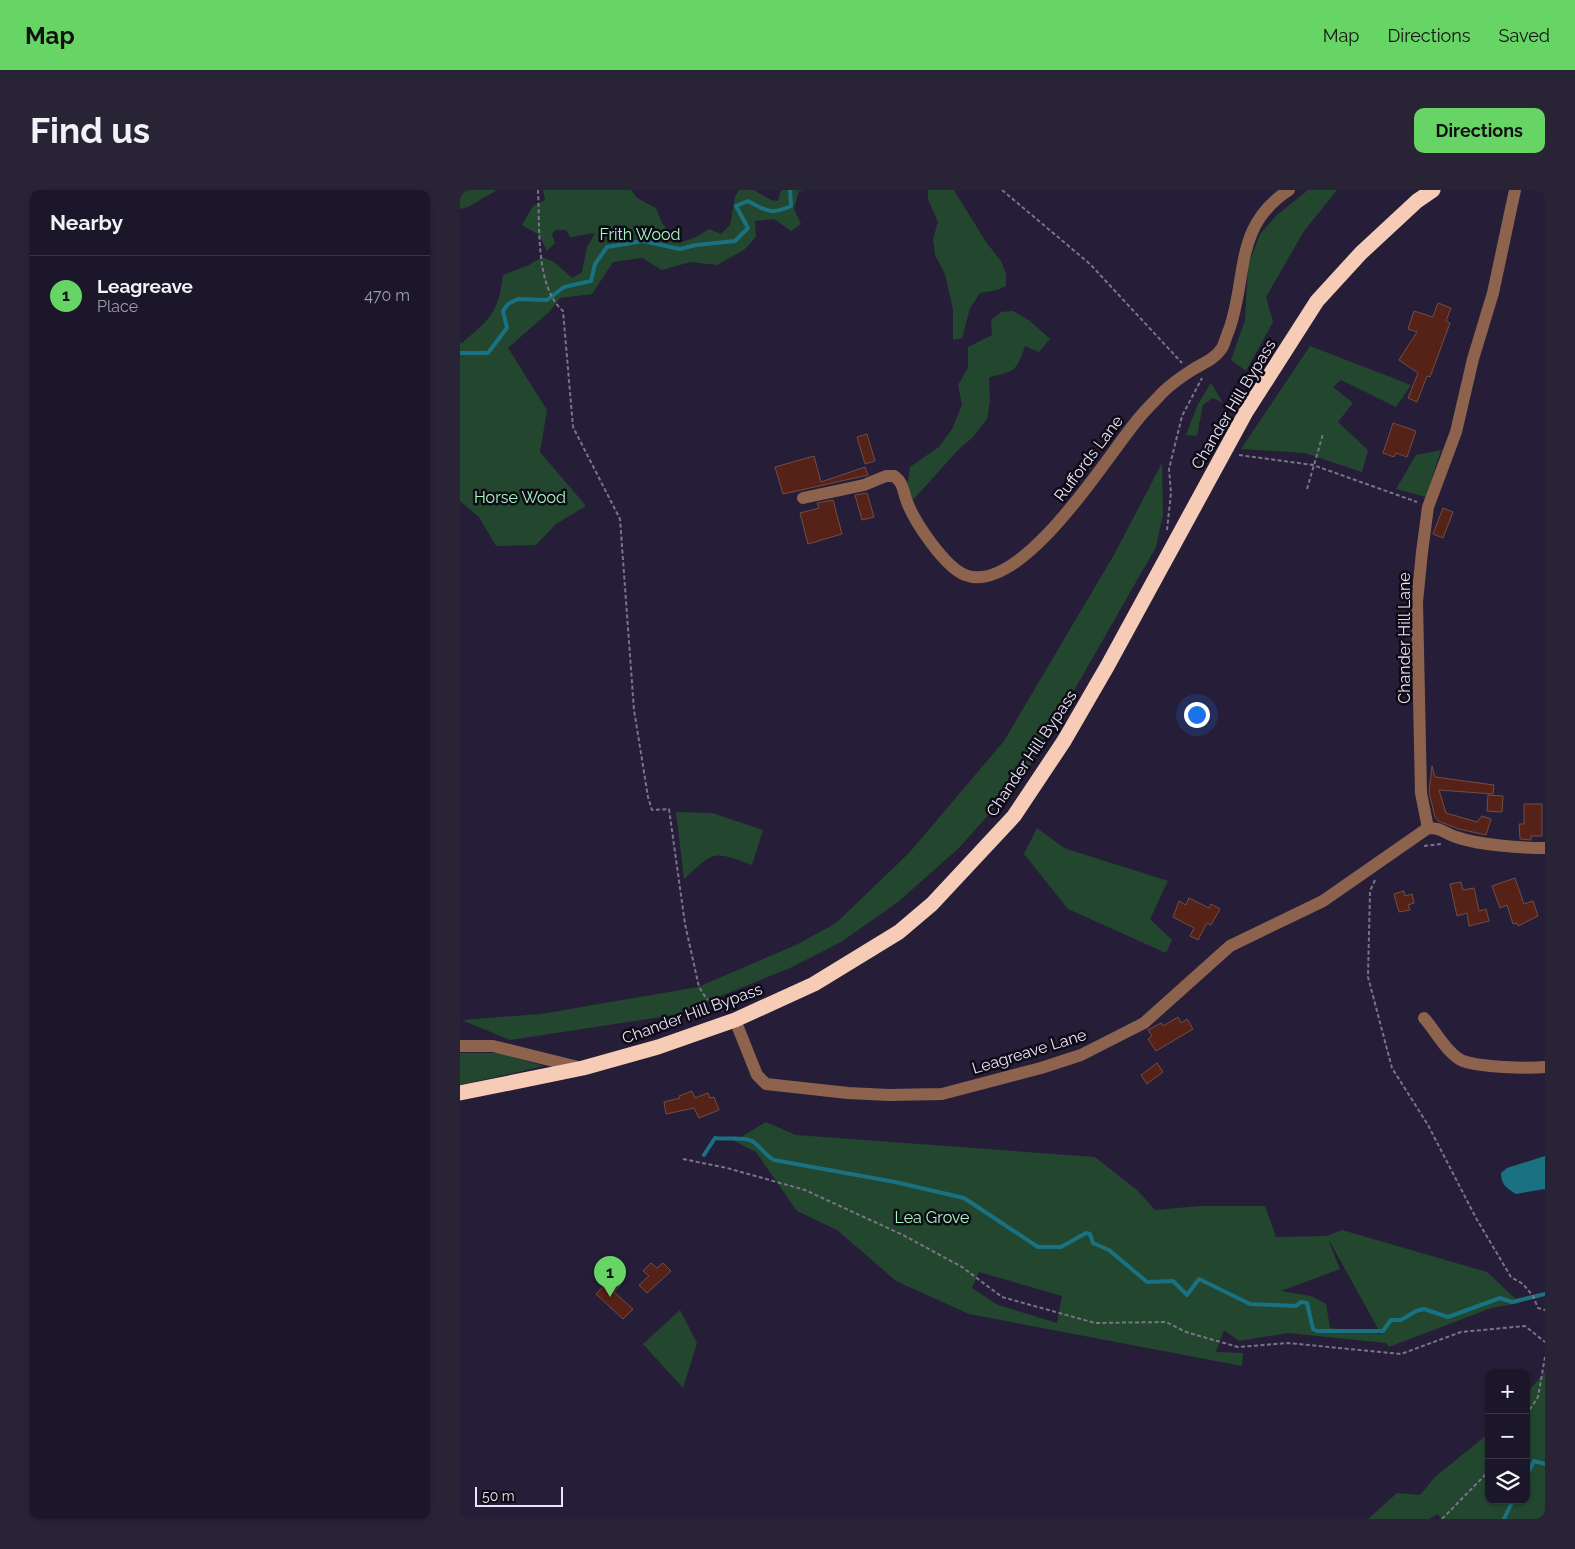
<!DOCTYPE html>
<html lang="en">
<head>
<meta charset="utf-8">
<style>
  body { margin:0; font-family:Raleway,sans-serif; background:#292336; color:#f1f3f6 }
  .controls { position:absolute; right:15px; bottom:15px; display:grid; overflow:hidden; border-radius:10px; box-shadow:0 1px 4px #0004 }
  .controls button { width:45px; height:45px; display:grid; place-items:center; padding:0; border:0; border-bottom:1px solid #3a3547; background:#1c162a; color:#f1f3f6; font:25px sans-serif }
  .scale { position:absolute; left:15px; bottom:12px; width:88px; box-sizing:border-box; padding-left:5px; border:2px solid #eae6f8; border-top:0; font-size:14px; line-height:18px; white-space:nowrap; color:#eae6f8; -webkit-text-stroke:4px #0e0b16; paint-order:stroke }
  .you { position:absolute; left:736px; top:524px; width:18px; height:18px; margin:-12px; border:4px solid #fff; border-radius:50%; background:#1a73e8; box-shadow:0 0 0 8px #1a73e833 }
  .badge { display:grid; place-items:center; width:32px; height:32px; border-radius:50%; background:#67d466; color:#111; font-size:16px; font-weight:700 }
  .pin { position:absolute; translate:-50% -41px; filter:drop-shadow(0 1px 2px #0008) }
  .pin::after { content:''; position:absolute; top:26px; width:18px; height:15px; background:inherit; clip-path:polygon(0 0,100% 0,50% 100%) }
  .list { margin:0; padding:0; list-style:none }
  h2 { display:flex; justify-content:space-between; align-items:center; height:65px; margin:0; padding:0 20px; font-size:21px }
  h2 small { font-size:16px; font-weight:400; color:#a09fa8 }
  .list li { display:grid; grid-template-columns:32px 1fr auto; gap:15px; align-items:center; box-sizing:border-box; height:80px; padding:0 20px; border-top:1px solid #3a3547 }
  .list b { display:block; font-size:19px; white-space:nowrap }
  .list p { margin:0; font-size:16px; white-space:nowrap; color:#a09fa8 }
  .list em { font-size:16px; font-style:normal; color:#a09fa8 }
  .icon { flex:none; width:28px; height:28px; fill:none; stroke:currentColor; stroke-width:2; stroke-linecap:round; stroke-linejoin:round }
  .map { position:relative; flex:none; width:1085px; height:1329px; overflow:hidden; border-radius:10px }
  header { display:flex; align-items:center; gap:30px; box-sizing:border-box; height:70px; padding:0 25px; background:#67d466; color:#111 }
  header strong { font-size:24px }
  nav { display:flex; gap:28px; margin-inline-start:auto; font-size:18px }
  .intro { display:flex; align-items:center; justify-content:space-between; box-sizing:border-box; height:120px; padding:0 30px }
  h1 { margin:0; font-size:35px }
  .button { padding:12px 22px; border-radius:10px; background:#67d466; color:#111; font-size:18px; font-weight:700 }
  main { display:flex; gap:30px; padding:0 30px }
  aside { flex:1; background:#1c162a; border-radius:10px; box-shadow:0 1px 4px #0004 }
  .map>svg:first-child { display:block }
  .green { fill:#23462f; fill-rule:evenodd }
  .water { fill:#197181 }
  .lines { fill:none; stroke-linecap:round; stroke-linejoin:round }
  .stream { stroke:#197181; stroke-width:4 }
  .building { fill:#562116; stroke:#704e46 }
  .path { stroke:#7a738a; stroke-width:2; stroke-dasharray:4 2.5; stroke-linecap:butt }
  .minor { stroke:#8d634e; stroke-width:12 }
  .highway { stroke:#f7ccb7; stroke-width:15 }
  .labels { text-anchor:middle; stroke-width:5; stroke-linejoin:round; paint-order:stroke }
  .park-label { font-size:16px; fill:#a8f9c0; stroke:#0e0b16 }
  .street-label { font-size:16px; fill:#eae6f8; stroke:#0e0b16 }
</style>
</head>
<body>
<header>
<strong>Map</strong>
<nav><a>Map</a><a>Directions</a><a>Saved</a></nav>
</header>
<div class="intro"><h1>Find us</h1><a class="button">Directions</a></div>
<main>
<aside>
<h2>Nearby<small></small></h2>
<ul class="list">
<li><span class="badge">1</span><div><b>Leagreave</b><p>Place</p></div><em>470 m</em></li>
</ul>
</aside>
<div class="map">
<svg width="1085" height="1329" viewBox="0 0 1085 1329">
  <rect width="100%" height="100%" fill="#261e38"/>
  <path class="green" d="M3,0H37L8,17L0,19V2Z
    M83,0H171L177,8L196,18L202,33L219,53L236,47L249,39L261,44L270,35L275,7L279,0H294L311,10L318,11L321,0H345L339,1L334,19L341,34L331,41L314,29L295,31L296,47L284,60L257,75L230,72L202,80L182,68L153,72L132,104L100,108L89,122L48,158L87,220L80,262L126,316L96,334L76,355L36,356L19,327L0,311V152L2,153C31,128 38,124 43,85L69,75L82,67L94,72L112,88L122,82L127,57L135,43L110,47L106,40H96L92,44L95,53L87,61L79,45L62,35L73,16L85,10Z
    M468,0H494L526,52L541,71L546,84V96L537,100L520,103L510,118L502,148L493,150V119L485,84L475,65L473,49L478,32L468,9Z
    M848,0H877L844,41L806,107L813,132L786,181L771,170L785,130L788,75L800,44L817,25Z
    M553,121L569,130L590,149L579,162L565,156C557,181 554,182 529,187L530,212L527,229L512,248L499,259L452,311L447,297L450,277L479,257L492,239L502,215L498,195L508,178V157L532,145L531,130L541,122Z
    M850,156L951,195L936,217L881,190L873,197L893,213L878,232L908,260L902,282L845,263L781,259Z
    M751,193L763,213L753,208L743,215L737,246L726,245L738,214Z
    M981,260L966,307L936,299L956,265Z
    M702,273L703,324L696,357L604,518L564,585L499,658L438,712L381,752L330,778L214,825L50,850L2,830L81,824L238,797L336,755L376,733L449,663L544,551L655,363Z
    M216,622L252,623L303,640L292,675C253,660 254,661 224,689Z
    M577,638L604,658L708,691L690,729L712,750L706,763L608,719L564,664Z
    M0,863H37L84,876L0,895Z
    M306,932L336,945L635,967L677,1000L695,1020L740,1016H805L816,1047L866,1046L882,1040L1027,1082L1060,1113L1031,1118L929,1157L926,1153L828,1143L779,1151L764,1140L756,1162L783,1163L782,1176L509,1124L436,1091L377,1040L337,1021L296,962L274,951ZM869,1052H870L921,1144L870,1138L866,1114L851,1106L821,1101L880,1079ZM519,1082L602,1106L597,1133L538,1115L512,1098Z
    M220,1120L237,1153L223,1198L183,1154Z
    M1085,1182V1329H981L978,1324L969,1329H908L937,1303L960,1305L975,1287L1029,1243V1310H1066V1204Z"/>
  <path class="water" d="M1085,966V999L1056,1004C1046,998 1041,994 1041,983L1047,978Z"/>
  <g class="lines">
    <path class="stream" d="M0,163H28L47,138L43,121L48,114L58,109L87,110L104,97L131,91L135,74L147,57L183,51L220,59L236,55L275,51L288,38L276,16L288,11C306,21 312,25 331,16L330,0
      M244,965L255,948C267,950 281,946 292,951C300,956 305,965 314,970L435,992L504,1008L578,1057H601L626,1043L630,1044L633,1053L649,1060L687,1092L713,1091L727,1105L739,1089L790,1114L836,1116L841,1112L847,1113L853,1139L857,1141H923L931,1130H941L956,1121L964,1119L988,1127L1040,1108L1052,1112L1085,1104
      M1066,1287L1074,1271L1085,1274
      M1044,1329L1053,1310"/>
  </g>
  <path class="building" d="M978,113L991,118L986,131L990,133L970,187L967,186L957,212L948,208L958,183L939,170L957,142L948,139L954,121L973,127Z
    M933,233L956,241L947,267L936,263L934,267L923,263Z
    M407,244L415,271L405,274L397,247Z
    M354,266L361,292L405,277L408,285L323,304L315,277Z
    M407,303L414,327L402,330L395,305Z
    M373,310L382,344L348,354L340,323L359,318L357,313Z
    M983,318L993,322L983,348L973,344Z
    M972,576L975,587L1034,595L1033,604L979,600L986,623L1017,632L1022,626L1031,629L1026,645L999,639L978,631L975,627L969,602Z
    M1028,605L1043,606L1042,622L1027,621Z
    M1064,614H1082V646H1071V650L1060,649L1059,634H1064Z
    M1055,688L1064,714L1073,711L1078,726L1058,736L1057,733L1053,734L1047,715L1040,718L1032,696Z
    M1001,692L1003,700L1014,698L1019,721L1026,719L1029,731L1009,736L1007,723L997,726L990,694Z
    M944,701L945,706L952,704L954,713L948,715L950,720L939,722L934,704Z
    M729,708L749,718L751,714L760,719L751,735L747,733L738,750L730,746L734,738L713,727L719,711L726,715Z
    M718,827L721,833L727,829L733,839L696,861L688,849L692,846L688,840L701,833L703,836Z
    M697,873L703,882L687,894L681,885Z
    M232,901L235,908L248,903L250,908L254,907L259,920L239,928L234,918L206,924L204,912L220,908L219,906Z
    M191,1073L197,1078L203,1073L211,1081L187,1103L179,1095L189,1086L183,1081Z
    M152,1087L160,1095L154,1102L173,1119L163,1129L136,1104Z"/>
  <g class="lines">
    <path class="path" d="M78,0C80,35 75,97 103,121L113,237L160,329L174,520L188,607L192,620L209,619L225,734L239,797L246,808L263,821
      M542,0L630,74L722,173
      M779,265L853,275L957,312
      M847,299L863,244
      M707,340L711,303L709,279L722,226L742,188
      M964,656L981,654
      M915,690L910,701L908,787L932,878L968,935L1016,1028L1051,1087L1063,1094L1073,1106L1078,1118L1085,1120
      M223,969L267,978L345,1000L443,1045L502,1077L542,1107L635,1133L706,1132L726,1142L778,1157L828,1153L941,1164L1001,1142L1065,1136L1085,1152
      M1066,1225L1078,1207L1085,1167
      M982,1329L1029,1281"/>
    <path class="minor" d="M1055,0L1033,103L1013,169L996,242L968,317L962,362L957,412L961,603L968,638C982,638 984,643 996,647C1018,655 1062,658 1085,658
      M343,308L404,295L426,286H434C444,293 443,302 447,312C455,333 485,377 505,385C562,407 648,264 679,228C686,219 695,211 702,203C711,194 721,187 732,180C743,173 754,170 762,158C765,153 766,146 769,140C788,87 773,36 829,0
      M964,828C975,840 988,865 1003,871C1020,877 1067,879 1085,877
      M275,830L297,885L306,894L388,903L429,905L482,904L581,878L621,865L684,833L770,756L863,711L968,638
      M0,856H33L122,878"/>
    <path class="highway" d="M0,903L123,878L198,857L275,830L354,794L439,742L472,714L554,626L604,551L648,475L786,222L857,111L901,63L957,11L973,0"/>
  </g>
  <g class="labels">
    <g class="park-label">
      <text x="180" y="50">Frith Wood</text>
      <text x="60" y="313">Horse Wood</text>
      <text x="472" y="1033">Lea Grove</text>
    </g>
    <g class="street-label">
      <text transform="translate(773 214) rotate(-59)" y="6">Chander Hill Bypass</text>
      <text transform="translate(628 268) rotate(-53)" y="6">Ruffords Lane</text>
      <text transform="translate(944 448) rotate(-90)" y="6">Chander Hill Lane</text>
      <text transform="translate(571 563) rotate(-56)" y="6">Chander Hill Bypass</text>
      <text transform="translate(232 823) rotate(-20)" y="6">Chander Hill Bypass</text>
      <text transform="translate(569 861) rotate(-17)" y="6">Leagreave Lane</text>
    </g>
  </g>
</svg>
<div class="controls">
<button>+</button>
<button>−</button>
<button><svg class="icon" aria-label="layers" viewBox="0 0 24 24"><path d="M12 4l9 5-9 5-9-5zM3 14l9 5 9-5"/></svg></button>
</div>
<div class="scale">50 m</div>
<div class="you"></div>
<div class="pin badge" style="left:150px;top:1107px">1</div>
</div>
</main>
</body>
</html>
